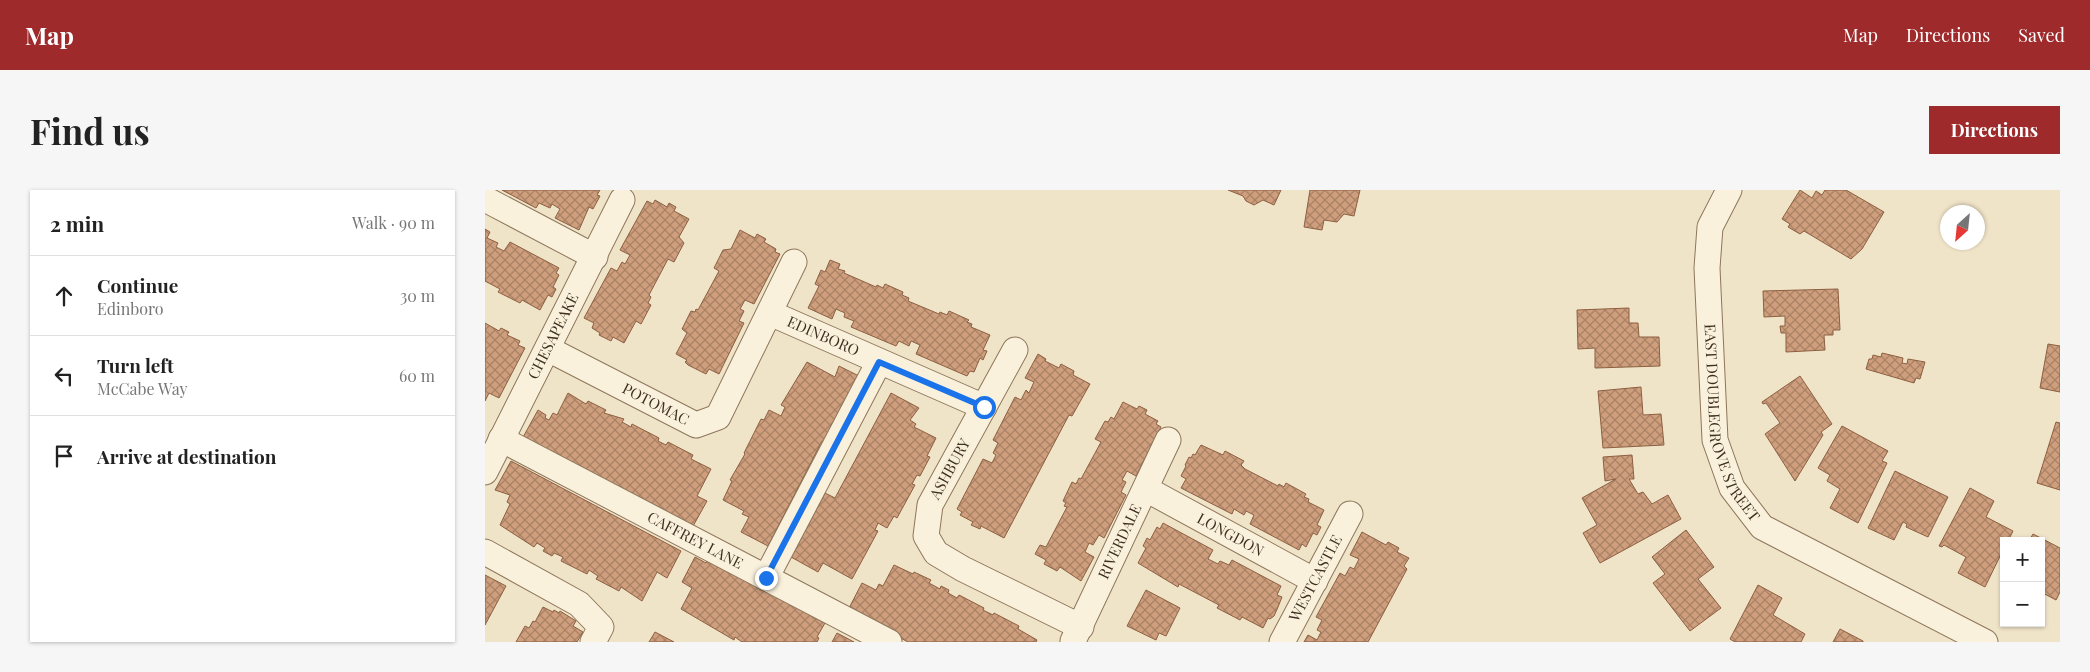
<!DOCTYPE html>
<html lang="en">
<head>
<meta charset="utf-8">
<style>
  body { margin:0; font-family:"Playfair Display",serif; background:#f6f6f6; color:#222 }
  .controls { position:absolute; right:15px; bottom:15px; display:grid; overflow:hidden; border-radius:0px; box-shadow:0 1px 4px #0004 }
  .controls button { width:45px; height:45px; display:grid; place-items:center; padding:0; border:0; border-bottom:1px solid #e0e0e0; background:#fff; color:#222; font:25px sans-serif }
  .compass { position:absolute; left:1455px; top:15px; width:45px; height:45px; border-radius:50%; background:#fff; box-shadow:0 1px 4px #0004; rotate:207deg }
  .stop { position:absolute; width:15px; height:15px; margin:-11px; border:4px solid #1a73e8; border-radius:50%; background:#fff }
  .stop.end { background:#1a73e8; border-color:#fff; box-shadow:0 1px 5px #0008 }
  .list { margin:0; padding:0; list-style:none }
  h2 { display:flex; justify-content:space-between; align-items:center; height:65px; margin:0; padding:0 20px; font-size:21px }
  h2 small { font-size:16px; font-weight:400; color:#767676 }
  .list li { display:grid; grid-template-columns:32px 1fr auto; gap:15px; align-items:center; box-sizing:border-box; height:80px; padding:0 20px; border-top:1px solid #e0e0e0 }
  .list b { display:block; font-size:19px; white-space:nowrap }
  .list p { margin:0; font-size:16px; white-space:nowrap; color:#767676 }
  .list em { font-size:16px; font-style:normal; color:#767676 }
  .icon { flex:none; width:28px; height:28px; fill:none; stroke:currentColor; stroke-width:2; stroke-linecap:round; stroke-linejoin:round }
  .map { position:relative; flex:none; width:1575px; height:452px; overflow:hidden; border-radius:0px }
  header { display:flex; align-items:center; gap:30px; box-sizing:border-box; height:70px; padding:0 25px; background:#9e2a2b; color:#fff }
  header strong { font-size:24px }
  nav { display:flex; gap:28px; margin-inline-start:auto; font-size:18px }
  .intro { display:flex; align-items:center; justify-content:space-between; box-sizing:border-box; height:120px; padding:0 30px }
  h1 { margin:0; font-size:35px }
  .button { padding:12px 22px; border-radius:0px; background:#9e2a2b; color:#fff; font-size:18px; font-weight:700 }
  main { display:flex; gap:30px; padding:0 30px }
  aside { flex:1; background:#fff; border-radius:0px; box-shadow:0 1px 4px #0004 }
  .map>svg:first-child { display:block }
  .building { fill:url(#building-cross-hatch); stroke:#8d5f41 }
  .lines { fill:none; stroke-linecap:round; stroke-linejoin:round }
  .street-casing { stroke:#8d765c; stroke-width:27 }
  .street { stroke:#faf1dc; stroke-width:25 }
  .route { stroke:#1a73e8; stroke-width:6 }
  .labels { text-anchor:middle; stroke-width:4.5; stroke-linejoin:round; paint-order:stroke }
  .street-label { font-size:15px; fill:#3d2e20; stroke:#f7eed8 }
</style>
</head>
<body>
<header>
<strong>Map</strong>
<nav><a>Map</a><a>Directions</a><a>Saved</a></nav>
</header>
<div class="intro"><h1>Find us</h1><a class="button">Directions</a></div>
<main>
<aside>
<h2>2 min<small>Walk · 90 m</small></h2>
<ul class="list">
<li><svg class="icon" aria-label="ahead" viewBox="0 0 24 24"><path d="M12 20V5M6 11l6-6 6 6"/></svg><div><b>Continue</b><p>Edinboro</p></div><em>30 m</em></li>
<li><svg class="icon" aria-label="left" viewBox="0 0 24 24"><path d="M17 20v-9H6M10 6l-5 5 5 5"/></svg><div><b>Turn left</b><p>McCabe Way</p></div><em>60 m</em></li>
<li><svg class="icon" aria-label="arrive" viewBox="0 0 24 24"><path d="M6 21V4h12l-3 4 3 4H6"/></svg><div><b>Arrive at destination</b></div></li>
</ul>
</aside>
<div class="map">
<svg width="1575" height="452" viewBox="0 0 1575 452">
  <defs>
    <pattern id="building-cross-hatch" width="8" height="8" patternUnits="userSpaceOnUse" patternTransform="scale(1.25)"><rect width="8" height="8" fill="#cf9f7d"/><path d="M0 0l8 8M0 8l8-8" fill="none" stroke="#a98266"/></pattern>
  </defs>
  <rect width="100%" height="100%" fill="#f0e4c8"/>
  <path class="building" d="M17,0H115L112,5L115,6L108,19L104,17L94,40L70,28L75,19L67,14L65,18L54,13L51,18Z
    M743,0H796L789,15L778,10L769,15L761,11L758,6Z
    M825,0H875L869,26L859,24L852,32L839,30L837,40L819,37Z
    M1315,0L1327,8L1331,1L1337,5L1340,0H1361L1399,22L1377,59L1366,69L1319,41L1315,44L1303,37L1305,34L1297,29Z
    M170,10L182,17L184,13L191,17L189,21L204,29L194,47L199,53L189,72L183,69L164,105L166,107L163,113L166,115L156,134L151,131L139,153L128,147L126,151L114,145L115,143L107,138L109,133L99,128L126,78L132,81L137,72L140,74L145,65L135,60L162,11L168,14Z
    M0,39L5,42L2,48L13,53L11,57L19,61L25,52L74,78L71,83L74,85L68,97L71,99L67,107L63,105L55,120L37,110L35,113L13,102L15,99L0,91Z
    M255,40L270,48L272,44L281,49L279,52L291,59L290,62L295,64L269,114L260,110L255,119L259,121L254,131L259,133L234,184L224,179L221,184L203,175L200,172L202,170L191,164L202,143L197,139L206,121L210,122L211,119L213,120L234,81L229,78L238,60L246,59Z
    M345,70L355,74L353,79L360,81L359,83L391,97L392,95L398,98L400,94L418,102L417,105L424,108L423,111L454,124L455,122L462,125L464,121L484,130L482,132L487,134L486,137L505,145L498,160L502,161L498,170L495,168L489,182L485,181L482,186L431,164L435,155L426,151L424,156L414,151L411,156L366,137L369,131L359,127L360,123L351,119L347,129L323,118L334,96L330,94L336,80L340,82Z
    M1353,99L1355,140H1348V145H1339L1340,160L1301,162V143H1296L1295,136H1300V126L1279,127L1278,101Z
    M1144,118V133H1153L1154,147H1174L1175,176L1110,178V158L1093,159L1092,120Z
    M0,133L14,141L16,138L24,142L22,145L35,151L33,155L40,158L14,208L4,203L0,211Z
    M1563,154L1575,156V202L1555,198Z
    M1397,163L1418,168L1417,173L1422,174L1423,169L1440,172L1435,189L1431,188L1429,193L1381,179L1384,169H1387L1388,165L1396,167Z
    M553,164L561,169L560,171L574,178L576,174L589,181L588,185L605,194L587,226L584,225L519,348L496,336L495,339L486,335L488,332L475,325L477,322L472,319L498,269L507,273L511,265L508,263L513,253L508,250L530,207L536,210L541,200L544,203L549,192L540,188Z
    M322,172L350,187L354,176L382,190L348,256L337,251L283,356L256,342L264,327L257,324L259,321L238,310L247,291L245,290L260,264L259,263L276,229L279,230L284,220L296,226L300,217L296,215Z
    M1315,186L1347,234L1336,242L1338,245L1310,291L1280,244L1295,233L1281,213L1278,214L1277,212Z
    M1156,197L1158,225L1176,224L1179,255L1118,258L1113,201Z
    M83,203L101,214L103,211L121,220L119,223L139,229L137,232L146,237L147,234L174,248L173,251L181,255L183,252L208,265L206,269L226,279L212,306L222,311L207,338L37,249L53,220L61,225L60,228L64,230L68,223L72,225Z
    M406,203L434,218L425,230L431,234L429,237L451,248L442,266L445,267L435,286L432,285L427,294L430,295L412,328L409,326L402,338L393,333L390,340L393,341L367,389L338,373L333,382L306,367L340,303L350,308Z
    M638,212L652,219L654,216L662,220L660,224L673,231L671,234L676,237L651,286L642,281L637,290L641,292L636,302L641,305L619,348L614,345L608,355L604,353L600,362L609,367L596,391L575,377L572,381L559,374L561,370L550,364L555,355L561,357L582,317L579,316L581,313L578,311L587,292L591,294L594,288L596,289L616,252L610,249L620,231L623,232L626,227L629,229Z
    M1571,232L1575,233V300L1552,293Z
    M1357,236L1403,261L1397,271L1402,273L1373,333L1345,318L1355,299L1342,291L1345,285L1333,278Z
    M716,255L738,265L740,261L759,271L756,275L760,279L793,296L794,294L799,297L801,293L821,304L819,307L824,309L823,312L839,320L832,335L836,337L832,345L828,343L821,357L817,354L814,360L765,334L769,325L761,321L759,325L749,319L747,324L696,298L701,289L696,286L701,276L700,275L704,267L706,268L708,264L710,265Z
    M1147,265L1149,289H1144L1153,304L1158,302L1167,314L1183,305L1196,329L1115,373L1098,343L1112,335L1097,308L1131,289L1120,291L1118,267Z
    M26,271L196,361L182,388L172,382L157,411L136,397L134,401L111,389L113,386L104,380L102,384L76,371L78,367L69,363L67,366L58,361L60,358L52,353L49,357L15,335L25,314L22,312L25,305L10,300Z
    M1410,281L1463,307L1443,347L1421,337L1422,334L1418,332L1409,350L1383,338Z
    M1485,298L1509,311L1501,327L1528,341L1523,351H1519V358L1500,397L1473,383L1481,367L1459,355L1457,357L1454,356Z
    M678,333L728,360L723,369L733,374L735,371L744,375L747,370L796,396L792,405L797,407L793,417L789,426L785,429L783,428L778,438L757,427L755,430L732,418L734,415L694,394L693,397L653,373L661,358L658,356L662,348L665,350L672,337L675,339Z
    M1201,340L1229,377L1213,389L1236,418L1205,441L1168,393L1180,384L1167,367Z
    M877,342L901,355L903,352L914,358L912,362L924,368L919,376L922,379L883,452H819L823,445L832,450L836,442L832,440L837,430L831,427L855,383L860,386L865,377L869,379L874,369L865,365Z
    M1548,344L1575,358V402L1571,410L1556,402V351H1544Z
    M210,367L221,373L223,368L332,422L330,428L340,433L332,447L334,448L332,452H257L250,447L249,450L196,419L207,398L197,392Z
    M409,375L428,384L429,382L446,390L444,393L455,399L456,396L464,400L463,403L472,408L474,405L499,418L498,420L508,425L509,423L534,436L533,439L552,450L551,452H423L363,420L377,393L391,400L394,394L398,396Z
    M0,385L21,396L0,435Z
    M1273,395L1297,408L1288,425L1320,444L1316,452H1250L1245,449Z
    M661,400L695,418L681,446L674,443L671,450L642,436Z
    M58,417L68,422L69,420L74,423L75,421L91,431L88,436L98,442L92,452H31L40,436L44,438L48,431L50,432Z
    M1355,439L1378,451V452H1348Z
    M170,442L189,452H164Z
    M352,443L369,452H347Z"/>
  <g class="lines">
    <g class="street-casing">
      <g id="street">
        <path id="s1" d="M1244,0L1225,37L1222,78L1230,250L1247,298L1277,337L1500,452"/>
        <path d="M0,9L110,67"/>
        <path id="s2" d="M285,123L499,217"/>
        <path id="s3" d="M63,159L211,235L233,227L309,72"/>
        <path d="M530,160L445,315L441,346L451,363L478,379L596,437"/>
        <path id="s4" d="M16,249L404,452"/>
        <path id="s5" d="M0,282L137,10"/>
        <path id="s6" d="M661,299L830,391"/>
        <path d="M0,362L94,414L116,437L108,452"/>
        <path d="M281,388L394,172"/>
        <path id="s7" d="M588,451L683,250"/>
        <path id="s8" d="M797,452L865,324"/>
      </g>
    </g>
    <use href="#street" class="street"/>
  </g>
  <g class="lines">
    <path class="route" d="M281,388L394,172L499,217"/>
  </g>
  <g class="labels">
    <g class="street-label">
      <text dy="5" stroke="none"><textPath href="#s5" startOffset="152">CHESAPEAKE</textPath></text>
      <text dy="5" stroke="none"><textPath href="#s2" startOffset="58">EDINBORO</textPath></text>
      <text dy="5" stroke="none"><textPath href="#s3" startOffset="121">POTOMAC</textPath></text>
      <text dy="5" stroke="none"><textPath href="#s1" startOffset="242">EAST DOUBLEGROVE STREET</textPath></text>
      <text transform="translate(465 279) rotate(-61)" y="5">ASHBURY</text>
      <text dy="5" stroke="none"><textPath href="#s6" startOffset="96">LONGDON</textPath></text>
      <text dy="5" stroke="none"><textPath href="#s4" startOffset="219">CAFFREY LANE</textPath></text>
      <text dy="5" stroke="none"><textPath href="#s7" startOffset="110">RIVERDALE</textPath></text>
      <text dy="5" stroke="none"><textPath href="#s8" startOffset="72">WESTCASTLE</textPath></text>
    </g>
  </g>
</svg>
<div class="controls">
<button>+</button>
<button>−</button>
</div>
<svg class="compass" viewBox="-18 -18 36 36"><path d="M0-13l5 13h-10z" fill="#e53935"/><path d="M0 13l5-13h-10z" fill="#767676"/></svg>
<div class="stop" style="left:499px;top:217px"></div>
<div class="stop end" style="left:281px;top:388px"></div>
</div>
</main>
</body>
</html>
